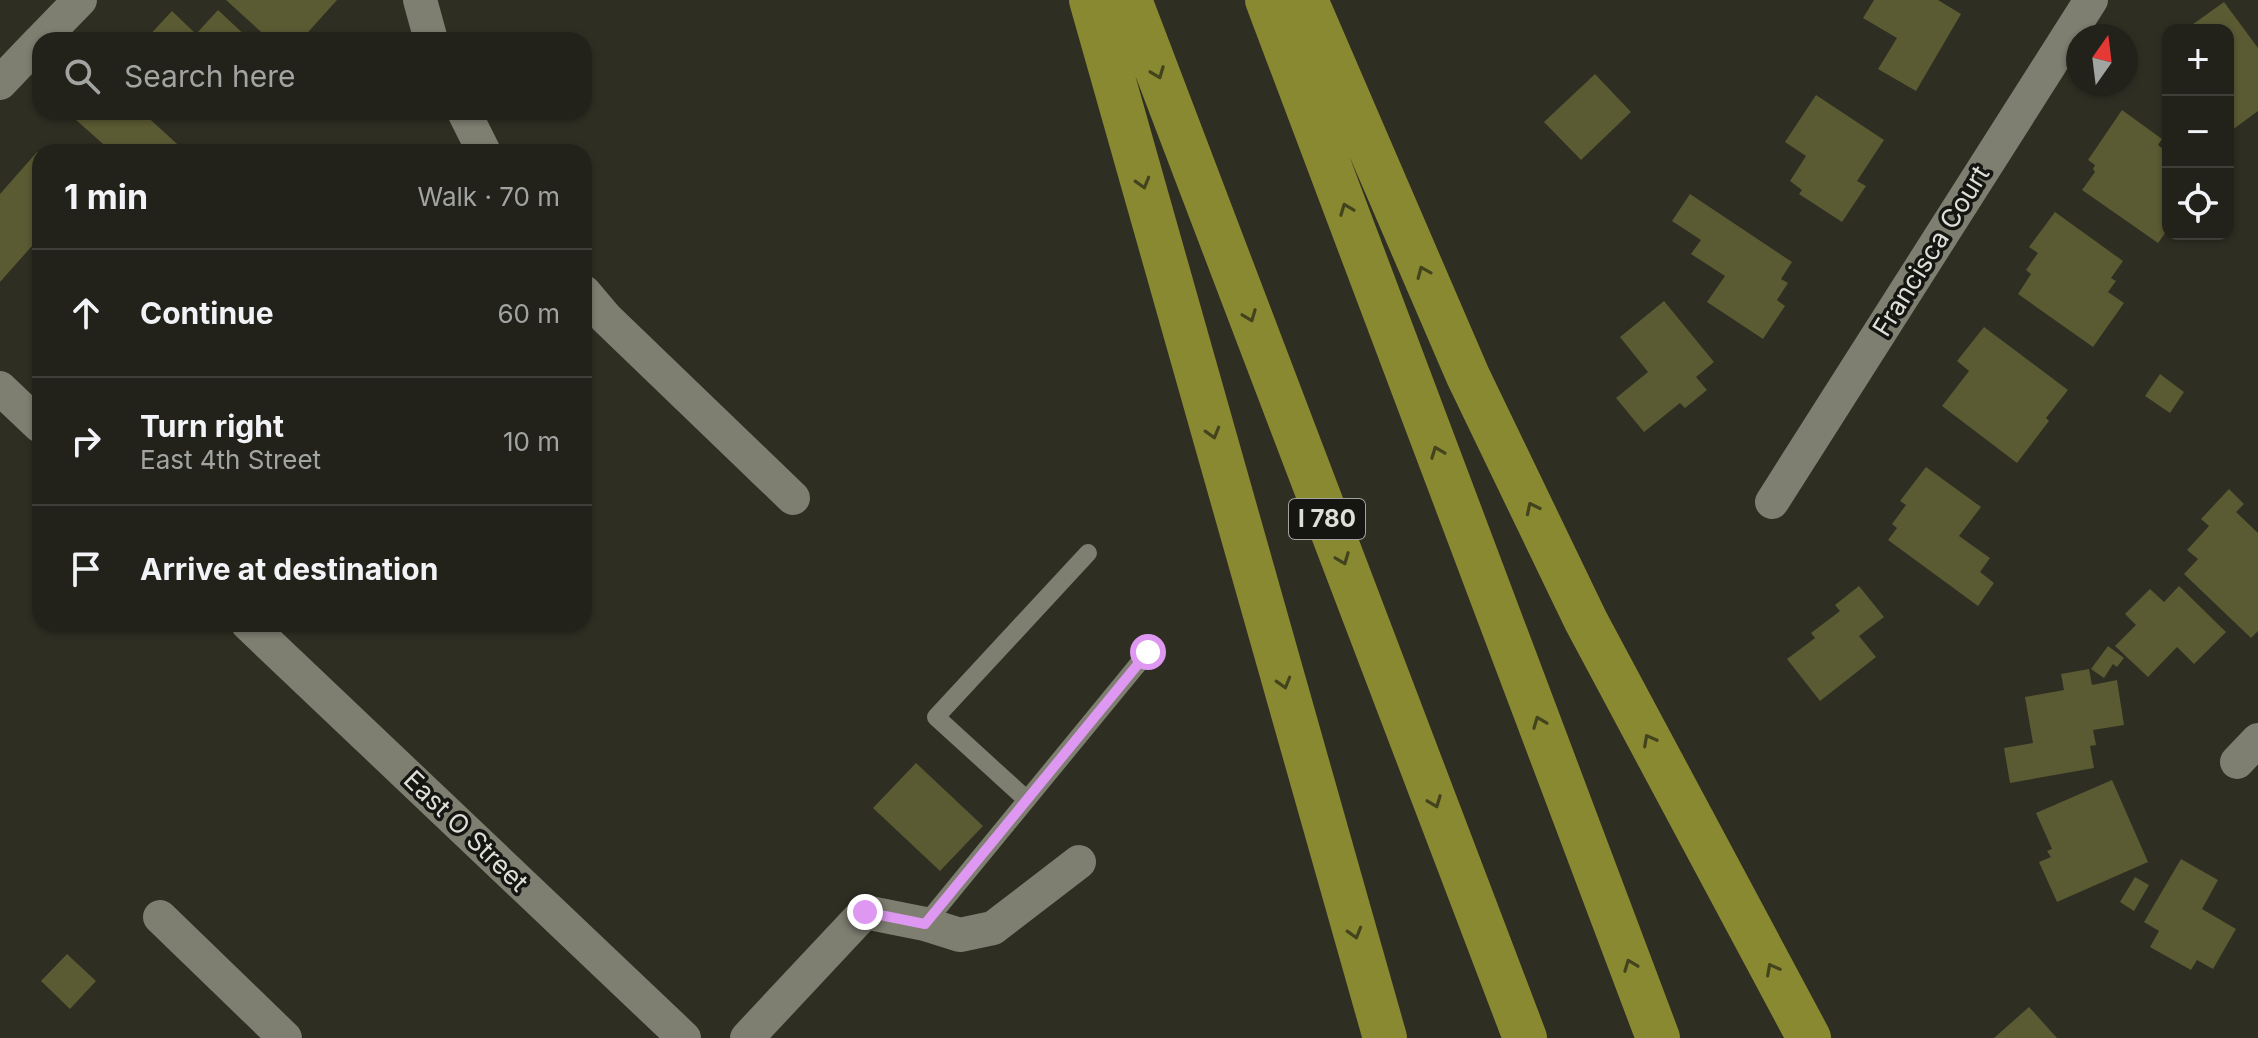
<!DOCTYPE html>
<html lang="en">
<head>
<meta charset="utf-8">
<style>
  body { margin:0; font-family:Inter,sans-serif; background:#2e2f27; color:#f1f3f6 }
  .controls { position:absolute; right:24px; top:24px; display:grid; overflow:hidden; border-radius:16px; box-shadow:0 2px 6px #0004 }
  .controls button { width:72px; height:72px; display:grid; place-items:center; padding:0; border:0; border-bottom:2px solid #3f3f39; background:#22221a; color:#f1f3f6; font:40px sans-serif }
  .compass { position:absolute; left:2066px; top:24px; width:72px; height:72px; border-radius:50%; background:#22221a; box-shadow:0 2px 6px #0004; rotate:14deg }
  .stop { position:absolute; width:24px; height:24px; margin:-18px; border:6px solid #df98f2; border-radius:50%; background:#fff }
  .stop.end { background:#df98f2; border-color:#fff; box-shadow:0 2px 8px #0008 }
  .list { margin:0; padding:0; list-style:none }
  h2 { display:flex; justify-content:space-between; align-items:center; height:104px; margin:0; padding:0 32px; font-size:34px }
  h2 small { font-size:26px; font-weight:400; color:#a2a4a2 }
  .list li { display:grid; grid-template-columns:52px 1fr auto; gap:24px; align-items:center; box-sizing:border-box; height:128px; padding:0 32px; border-top:2px solid #3f3f39 }
  .list b { display:block; font-size:30px; white-space:nowrap }
  .list p { margin:0; font-size:26px; white-space:nowrap; color:#a2a4a2 }
  .list em { font-size:26px; font-style:normal; color:#a2a4a2 }
  .icon { flex:none; width:44px; height:44px; fill:none; stroke:currentColor; stroke-width:2; stroke-linecap:round; stroke-linejoin:round }
  .map { position:relative; flex:none; width:2258px; height:1038px; overflow:hidden }
  .search { position:absolute; background:#22221a; box-shadow:0 2px 6px #0004; left:32px; top:32px; width:560px; height:88px; display:flex; align-items:center; gap:20px; box-sizing:border-box; padding:0 28px; border-radius:24px; color:#a2a4a2; font-size:30px }
  .panel { position:absolute; background:#22221a; box-shadow:0 2px 6px #0004; left:32px; top:144px; width:560px; height:488px; border-radius:24px }
  .map>svg:first-child { display:block }
  .building { fill:#5a5a33 }
  .lines { fill:none; stroke-linecap:round; stroke-linejoin:round }
  .lane { stroke:#7e7e71; stroke-width:18 }
  .street { stroke:#7e7e71; stroke-width:34 }
  .highway { stroke:#898931; stroke-width:44 }
  .oneway { stroke:#43441e }
  .route { stroke:#df98f2; stroke-width:10 }
  .labels { text-anchor:middle; stroke-width:7; stroke-linejoin:round; paint-order:stroke }
  .shield { fill:#151611; stroke:#a2a39c; stroke-width:2 }
  .shield-label { font-size:24px; font-weight:bold; fill:#dedfd8 }
  .street-label { font-size:26px; fill:#dedfd8; stroke:#151611 }
</style>
</head>
<body>
<div class="map">
<svg width="2258" height="1038" viewBox="0 0 2258 1038">
  <rect width="100%" height="100%" fill="#2e2e23"/>
  <path class="building" d="M226,0H337L301,40H270Z
    M1874,0H1938L1961,14L1916,91L1878,69L1897,38L1863,18Z
    M2224,2L2258,48V111L2228,133V30H2191L2189,27Z
    M218,10L250,40H145L172,11L196,34Z
    M1595,74L1631,112L1581,160L1544,122Z
    M1816,95L1884,140L1857,181L1866,186L1842,222L1799,194L1802,190L1790,181L1806,156L1785,142Z
    M2122,110L2162,139L2158,145L2168,153V229L2158,243L2082,190L2095,172L2093,169L2095,165L2088,160Z
    M82,112H142L186,152H112L75,119Z
    M37,152L40,155V237L0,282V194Z
    M1690,194L1792,262L1781,279L1788,283L1777,300L1785,306L1763,339L1707,302L1725,276L1691,254L1701,240L1672,221Z
    M2055,212L2123,261L2111,278L2116,281L2108,292L2124,303L2093,347L2018,294L2031,274L2026,270L2038,253L2029,247Z
    M1664,301L1714,362L1696,377L1707,390L1685,408L1680,403L1644,432L1616,398L1648,372L1620,337Z
    M1984,327L2068,390L2046,418L2049,421L2017,463L1942,406L1969,371L1957,361Z
    M2160,374L2184,392L2170,413L2145,396Z
    M1926,467L1981,507L1959,536L1990,558L1980,572L1994,583L1978,606L1888,540L1897,528L1892,524L1906,505L1900,501Z
    M2229,489L2244,504L2236,512L2258,533V631L2251,638L2184,574L2198,559L2187,550L2209,526L2201,519Z
    M1859,586L1884,617L1859,636L1876,657L1820,701L1787,659L1815,638L1811,633L1840,611L1835,605Z
    M2179,586L2226,632L2194,664L2177,647L2148,677L2115,646L2136,625L2125,614L2150,589L2164,602Z
    M2108,646L2124,658L2117,667L2113,664L2104,678L2091,669Z
    M2089,669L2092,685L2117,680L2124,725L2093,730L2096,745L2090,746L2094,768L2010,783L2004,748L2033,743L2025,697L2064,690L2061,674Z
    M916,763L983,826L940,871L873,808Z
    M2112,780L2148,862L2057,902L2039,862L2051,857L2047,851L2052,849L2036,813Z
    M2181,859L2218,880L2202,909L2236,929L2213,969L2197,960L2191,970L2150,947L2159,931L2144,922Z
    M2135,877L2149,885L2134,911L2120,902Z
    M67,954L96,981L70,1009L41,981Z
    M2029,1007L2057,1038H1994Z"/>
  <g class="lines">
    <path class="lane" d="M1027,800L936,717L1088,553
      M925,924L1148,652"/>
    <path class="street" d="M420,0L431,40
      M41,40L80,0
      M0,83L40,41
      M464,112L484,152
      M584,292L606,318L793,498
      M0,388L40,426
      M1772,502L2091,0
      M248,624L684,1038
      M2237,762L2258,740
      M160,917L285,1038
      M747,1038L865,912L925,924L960,935L993,928L1079,862"/>
    <path class="highway" d="M1091,0L1385,1038
      M1130,0L1525,1038
      M1267,0L1658,1038
      M1306,0L1468,376L1586,621L1809,1038"/>
  </g>
  <defs><path id="oneway-chevron" d="M-2-3.5L2.5 0L-2 3.5" fill="none" stroke-width="1.6" stroke-linecap="round" stroke-linejoin="round" transform="scale(2)"/></defs>
  <g class="oneway">
    <use href="#oneway-chevron" transform="translate(1158 73) rotate(69)"/>
    <use href="#oneway-chevron" transform="translate(1143 183) rotate(74)"/>
    <use href="#oneway-chevron" transform="translate(1346 209) rotate(-111)"/>
    <use href="#oneway-chevron" transform="translate(1423 272) rotate(-113)"/>
    <use href="#oneway-chevron" transform="translate(1250 316) rotate(69)"/>
    <use href="#oneway-chevron" transform="translate(1213 433) rotate(74)"/>
    <use href="#oneway-chevron" transform="translate(1437 452) rotate(-111)"/>
    <use href="#oneway-chevron" transform="translate(1532 508) rotate(-116)"/>
    <use href="#oneway-chevron" transform="translate(1343 559) rotate(69)"/>
    <use href="#oneway-chevron" transform="translate(1284 683) rotate(74)"/>
    <use href="#oneway-chevron" transform="translate(1539 722) rotate(-111)"/>
    <use href="#oneway-chevron" transform="translate(1649 740) rotate(-118)"/>
    <use href="#oneway-chevron" transform="translate(1435 802) rotate(69)"/>
    <use href="#oneway-chevron" transform="translate(1355 933) rotate(74)"/>
    <use href="#oneway-chevron" transform="translate(1630 965) rotate(-111)"/>
    <use href="#oneway-chevron" transform="translate(1772 969) rotate(-118)"/>
  </g>
  <g class="lines">
    <path class="route" d="M865,912L925,924L1148,652"/>
  </g>
  <g class="labels">
    <rect class="shield" x="1289" y="499" width="76" height="40" rx="6"/>
    <g class="shield-label">
      <text x="1327" y="527">I 780</text>
    </g>
    <g class="street-label">
      <text transform="translate(1931 251) rotate(-58)" y="9">Francisca Court</text>
      <text transform="translate(466 831) rotate(44)" y="9">East O Street</text>
    </g>
  </g>
</svg>
<div class="controls">
<button>+</button>
<button>−</button>
<button><svg class="icon" aria-label="locate" viewBox="0 0 24 24"><circle cx="12" cy="12" r="6"/><path d="M12 2v4M12 18v4M2 12h4M18 12h4"/></svg></button>
</div>
<svg class="compass" viewBox="-18 -18 36 36"><path d="M0-13l5 13h-10z" fill="#e53935"/><path d="M0 13l5-13h-10z" fill="#a2a4a2"/></svg>
<div class="stop" style="left:1148px;top:652px"></div>
<div class="stop end" style="left:865px;top:912px"></div>
<div class="search"><svg class="icon" aria-label="search" viewBox="0 0 24 24"><circle cx="10" cy="10" r="6"/><path d="M15 15l6 6"/></svg>Search here</div>
<section class="panel">
<h2>1 min<small>Walk · 70 m</small></h2>
<ul class="list">
<li><svg class="icon" aria-label="ahead" viewBox="0 0 24 24"><path d="M12 20V5M6 11l6-6 6 6"/></svg><div><b>Continue</b></div><em>60 m</em></li>
<li><svg class="icon" aria-label="right" viewBox="0 0 24 24"><path d="M7 20v-9h11M14 6l5 5-5 5"/></svg><div><b>Turn right</b><p>East 4th Street</p></div><em>10 m</em></li>
<li><svg class="icon" aria-label="arrive" viewBox="0 0 24 24"><path d="M6 21V4h12l-3 4 3 4H6"/></svg><div><b>Arrive at destination</b></div></li>
</ul>
</section>
</div>
</body>
</html>
